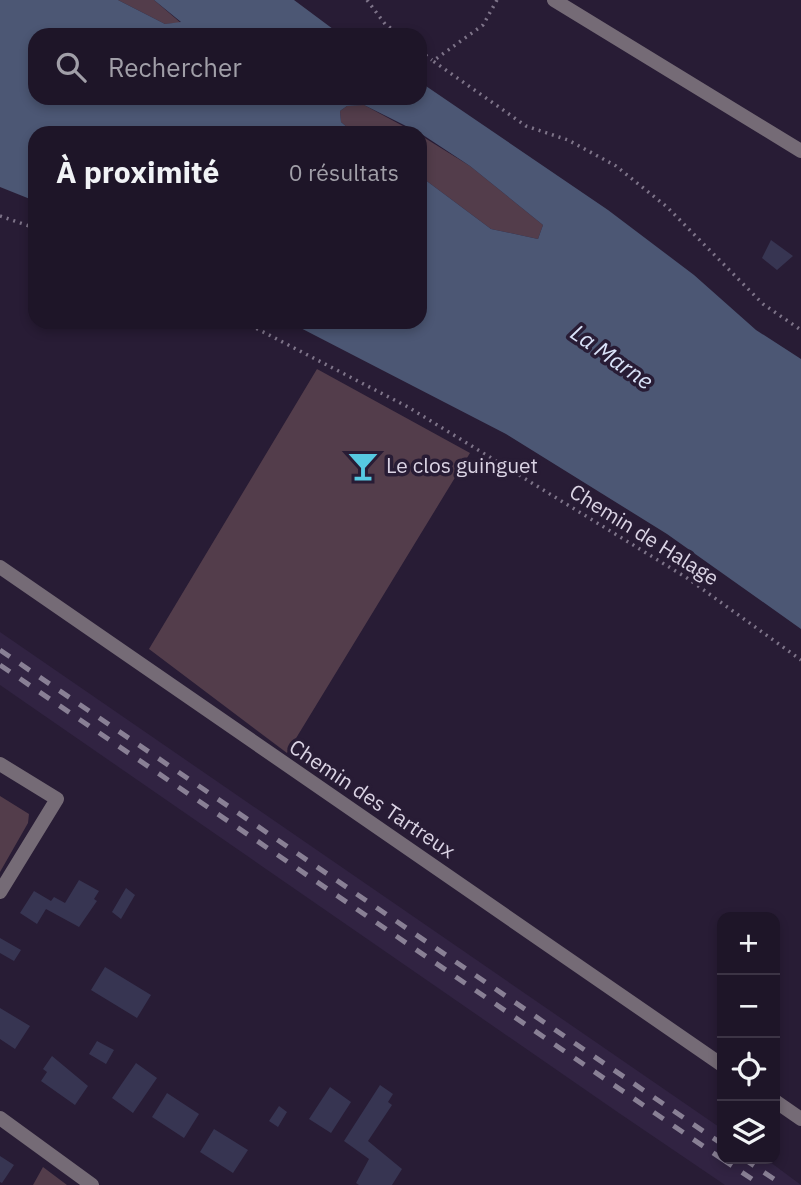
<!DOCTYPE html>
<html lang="fr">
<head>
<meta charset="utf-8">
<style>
  body { margin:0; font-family:"IBM Plex Sans",sans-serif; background:#2b2234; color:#f1f3f6 }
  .controls { position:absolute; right:21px; bottom:21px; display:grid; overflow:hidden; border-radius:14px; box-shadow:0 4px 10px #0003 }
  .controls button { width:63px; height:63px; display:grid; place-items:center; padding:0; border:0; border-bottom:2px solid #3c3445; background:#1e1528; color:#f1f3f6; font:35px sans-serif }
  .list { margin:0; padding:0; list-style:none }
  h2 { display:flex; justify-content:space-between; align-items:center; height:91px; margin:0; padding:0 28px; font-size:30px }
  h2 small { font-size:23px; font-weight:400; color:#a19fa8 }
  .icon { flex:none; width:38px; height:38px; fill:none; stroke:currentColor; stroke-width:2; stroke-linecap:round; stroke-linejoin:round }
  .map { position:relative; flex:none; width:801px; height:1185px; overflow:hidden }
  .search { position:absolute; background:#1e1528; box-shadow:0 4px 10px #0003; left:28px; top:28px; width:399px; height:77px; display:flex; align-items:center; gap:18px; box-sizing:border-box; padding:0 24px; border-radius:21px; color:#a19fa8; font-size:26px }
  .panel { position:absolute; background:#1e1528; box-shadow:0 4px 10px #0003; left:28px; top:126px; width:399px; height:203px; border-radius:21px }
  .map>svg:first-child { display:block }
  .built { fill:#312342 }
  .green { fill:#533d4b }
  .water { fill:#4c5774 }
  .building { fill:#373552 }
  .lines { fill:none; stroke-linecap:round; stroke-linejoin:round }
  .path { stroke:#7e7489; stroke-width:3.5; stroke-dasharray:2 5; stroke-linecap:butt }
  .street { stroke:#756b76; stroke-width:14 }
  .rail { stroke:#898095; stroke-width:5; stroke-dasharray:12 12; stroke-linecap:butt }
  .labels { text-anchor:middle; stroke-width:7; stroke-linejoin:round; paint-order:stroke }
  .poi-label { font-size:21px; fill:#dad3e4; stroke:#281c35; text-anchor:start }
  .street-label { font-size:21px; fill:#dad3e4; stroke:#281c35 }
  .water-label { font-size:23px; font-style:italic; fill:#dae3f9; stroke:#281c35 }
</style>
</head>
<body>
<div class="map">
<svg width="801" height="1185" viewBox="0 0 801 1185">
  <rect width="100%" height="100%" fill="#281c35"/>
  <path class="built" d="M0,632L722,1129V1159H766L801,1185H725L616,1111L0,685Z"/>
  <path class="green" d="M118,0H154L181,23L165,24Z
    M364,105L416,133H354L341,122L340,111L347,106Z
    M420,135L470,166L543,225L538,239L491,229L420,176Z
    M317,369L470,453L287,753L149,649Z
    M0,796L29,814L28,823L0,872Z
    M43,1167L67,1185H33Z"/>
  <path class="water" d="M0,0H118L165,24L181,22L154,0H294L341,35H35V98H420V82L608,210L694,275L756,330L801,359V629L667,534L506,434L289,322H420V176L491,229L538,239L543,225L470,166L420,133L364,105L347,106L340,111L341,122L354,133H35V201L0,187Z"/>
  <path class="building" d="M771,240L793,256L777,270L762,258Z
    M79,880L99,891L94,899L97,901L79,927L46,909L37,924L20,913L34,891L51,901L54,897L65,903Z
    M126,888L135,895L121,919L112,912Z
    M0,938L21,950L14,961L0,953Z
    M105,967L151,995L137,1018L91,990Z
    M0,1008L30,1026L15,1049L0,1039Z
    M97,1041L114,1050L106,1064L89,1054Z
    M52,1056L88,1086L75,1105L41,1081L47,1072L43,1069Z
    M136,1063L157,1078L133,1113L112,1098Z
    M380,1085L393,1094L388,1102L392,1105L368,1141L402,1169L392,1185H359L356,1183L369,1159L344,1141Z
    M330,1087L351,1102L331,1133L309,1119Z
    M167,1093L199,1114L184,1138L152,1117Z
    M279,1106L287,1112L278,1127L269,1121Z
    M214,1129L248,1150L233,1173L200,1152Z
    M0,1156L14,1165L2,1183L0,1182Z"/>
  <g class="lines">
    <path class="path" d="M367,0L385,24L400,35
      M497,0L483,25L433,61L526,126L568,140L616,166L667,207L763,304L801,330
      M420,51L432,60
      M0,216L35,228
      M244,322L408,407L687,578L801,660"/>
    <path class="street" d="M554,0L801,151
      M0,567L722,1065
      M0,764L57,799L0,892
      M775,1101L801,1119
      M0,1118L92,1185"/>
    <path class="rail" d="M0,650L722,1144
      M0,665L722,1159
      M722,1159L761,1185
      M744,1159L783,1185"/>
  </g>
  <defs>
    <g id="bar-bare" transform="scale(2.415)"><path d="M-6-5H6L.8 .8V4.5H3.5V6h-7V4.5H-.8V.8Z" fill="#56c9e1" stroke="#281c35" stroke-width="2.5" paint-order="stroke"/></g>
  </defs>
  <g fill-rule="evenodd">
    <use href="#bar-bare" x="363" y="466"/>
  </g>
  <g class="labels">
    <g class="poi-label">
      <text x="386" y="473">Le clos guinguet</text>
    </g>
    <g class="street-label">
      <text transform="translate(644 535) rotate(32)" y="7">Chemin de Halage</text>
      <text transform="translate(372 799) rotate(34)" y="7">Chemin des Tartreux</text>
    </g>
    <g class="water-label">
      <text transform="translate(612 357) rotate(35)" y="8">La Marne</text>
    </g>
  </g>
</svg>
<div class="controls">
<button>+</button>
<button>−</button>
<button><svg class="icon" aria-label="locate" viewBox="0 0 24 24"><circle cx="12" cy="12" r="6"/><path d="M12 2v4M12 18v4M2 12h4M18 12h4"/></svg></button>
<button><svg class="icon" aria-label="layers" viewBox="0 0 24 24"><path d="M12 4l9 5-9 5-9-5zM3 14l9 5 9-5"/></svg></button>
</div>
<div class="search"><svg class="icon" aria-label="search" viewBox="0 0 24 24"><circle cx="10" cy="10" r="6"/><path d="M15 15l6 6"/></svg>Rechercher</div>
<section class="panel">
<h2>À proximité<small>0 résultats</small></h2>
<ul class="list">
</ul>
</section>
</div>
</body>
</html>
